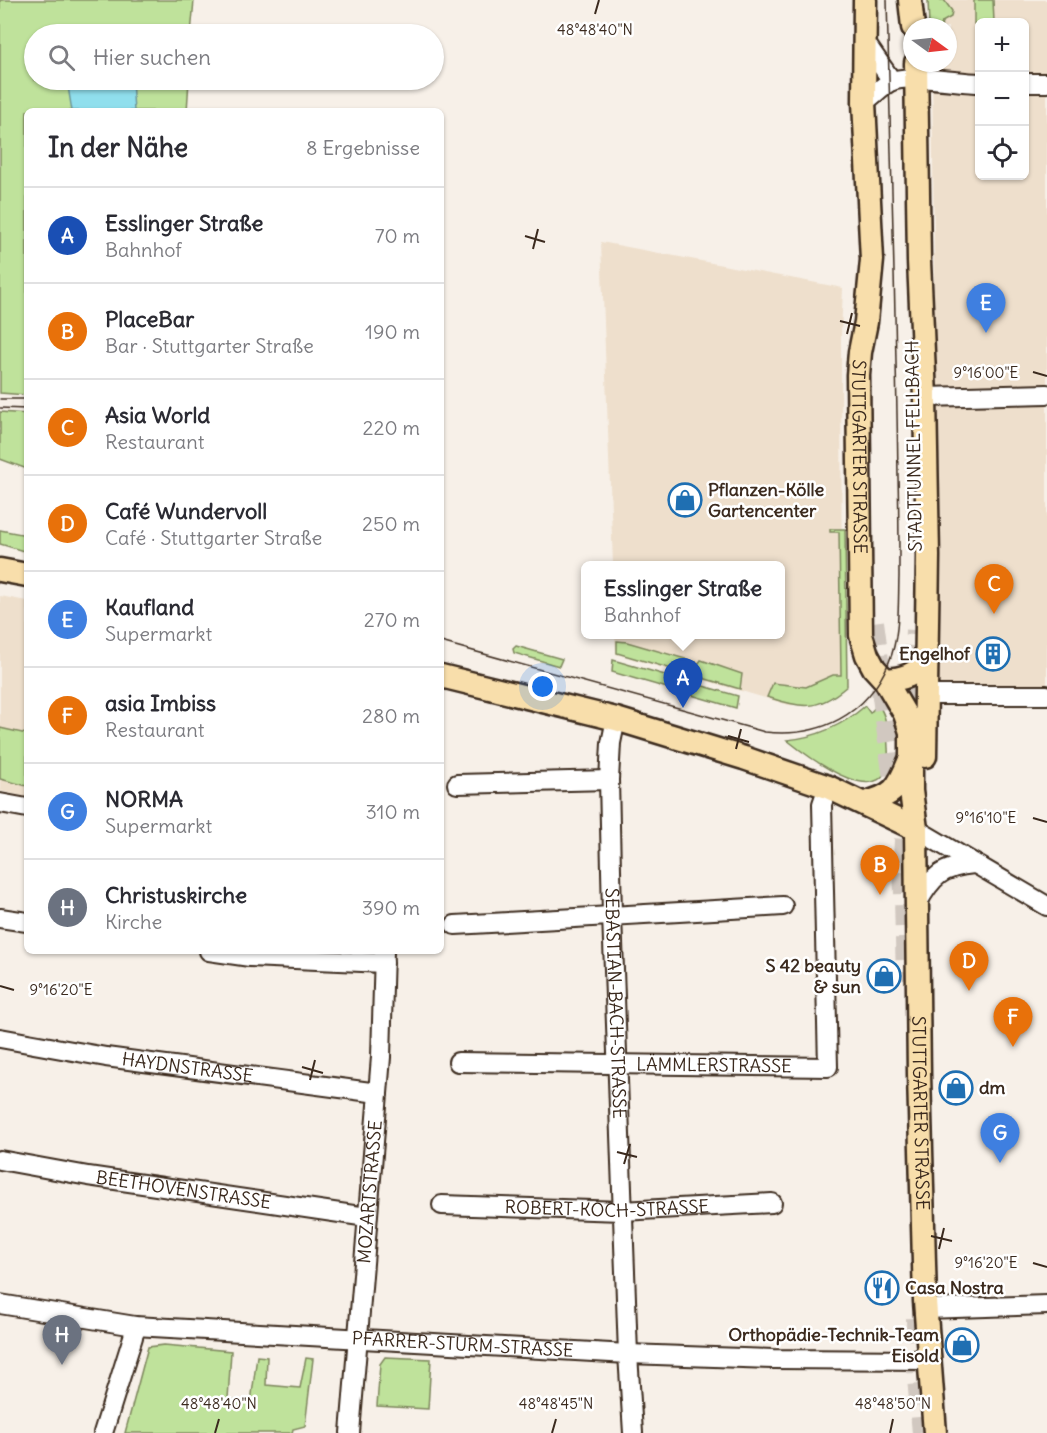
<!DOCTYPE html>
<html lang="de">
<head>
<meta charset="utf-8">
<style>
  body { margin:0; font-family:Delius,sans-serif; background:#f2f2f3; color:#2b2b33 }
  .controls { position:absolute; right:18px; top:18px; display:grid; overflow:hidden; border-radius:9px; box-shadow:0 2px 4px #0004 }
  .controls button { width:54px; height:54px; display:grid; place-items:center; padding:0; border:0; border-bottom:2px solid #e1e1e2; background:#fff; color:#2b2b33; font:30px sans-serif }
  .compass { position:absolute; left:903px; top:18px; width:54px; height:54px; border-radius:50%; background:#fff; box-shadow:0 2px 4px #0004; rotate:105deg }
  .you { position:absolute; left:543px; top:687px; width:21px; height:21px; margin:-15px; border:4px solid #fff; border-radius:50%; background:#1a73e8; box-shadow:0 0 0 9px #1a73e833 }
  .badge { display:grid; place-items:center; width:39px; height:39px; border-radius:50%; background:#ea580c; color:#fff; font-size:20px; font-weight:700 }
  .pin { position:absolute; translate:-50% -50px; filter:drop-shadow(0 2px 3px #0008) }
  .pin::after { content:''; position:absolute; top:32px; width:21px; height:18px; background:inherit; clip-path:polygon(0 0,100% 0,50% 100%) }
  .popup { position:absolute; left:581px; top:561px; width:204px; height:78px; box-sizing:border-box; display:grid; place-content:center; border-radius:9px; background:#fff; filter:drop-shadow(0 2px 4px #0005); font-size:20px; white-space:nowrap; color:#7c7c81 }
  .popup b { font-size:22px; color:#2b2b33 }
  .popup::after { content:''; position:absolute; left:50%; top:100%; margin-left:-12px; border:12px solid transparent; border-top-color:#fff }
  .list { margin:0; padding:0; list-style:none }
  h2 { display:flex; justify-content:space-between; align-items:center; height:78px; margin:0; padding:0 24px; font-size:26px }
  h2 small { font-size:20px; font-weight:400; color:#7c7c81 }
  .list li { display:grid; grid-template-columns:39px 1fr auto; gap:18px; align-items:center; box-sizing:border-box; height:96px; padding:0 24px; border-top:2px solid #e1e1e2 }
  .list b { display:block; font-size:22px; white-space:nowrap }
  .list p { margin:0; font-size:20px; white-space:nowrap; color:#7c7c81 }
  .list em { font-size:20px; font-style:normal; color:#7c7c81 }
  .icon { flex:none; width:33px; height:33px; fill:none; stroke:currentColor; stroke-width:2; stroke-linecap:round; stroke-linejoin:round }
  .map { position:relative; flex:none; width:1047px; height:1433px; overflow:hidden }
  .search { position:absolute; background:#fff; box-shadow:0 2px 4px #0004; left:24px; top:24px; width:420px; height:66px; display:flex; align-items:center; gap:15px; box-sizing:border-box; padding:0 21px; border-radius:33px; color:#7c7c81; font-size:22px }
  .panel { position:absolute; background:#fff; box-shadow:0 2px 4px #0004; left:24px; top:108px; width:420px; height:846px; border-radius:9px }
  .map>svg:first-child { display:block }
  .built { fill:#eedfcc; fill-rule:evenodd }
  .green { fill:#bfe29b; stroke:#7d865c; stroke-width:1.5 }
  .water { fill:#90dfed; stroke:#6e979a; stroke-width:1.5 }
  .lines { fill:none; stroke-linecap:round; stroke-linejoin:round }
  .major-tunnel { stroke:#d1c8c0; stroke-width:22; stroke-dasharray:22 11; stroke-linecap:butt }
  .minor-casing { stroke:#3b2a1e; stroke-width:22 }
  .major-casing { stroke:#3b2a1e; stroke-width:27 }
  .minor { stroke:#fff; stroke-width:18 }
  .major { stroke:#f8deab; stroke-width:22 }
  .tram { stroke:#3b2a1e; stroke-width:1.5 }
  .ticks { fill:none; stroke:#3b2a1e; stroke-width:2 }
  .labels { text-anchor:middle; stroke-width:5; stroke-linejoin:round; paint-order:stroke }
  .street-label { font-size:18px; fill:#3b2a1e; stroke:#fff }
  .poi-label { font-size:18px; font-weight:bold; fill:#3b2a1e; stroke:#fff; text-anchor:start }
  .ticks-label { font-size:15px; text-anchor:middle; fill:#3b2a1e; stroke:#fff; stroke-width:5; stroke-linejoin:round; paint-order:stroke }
</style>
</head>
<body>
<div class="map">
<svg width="1047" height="1433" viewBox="0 0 1047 1433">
  <rect width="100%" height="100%" fill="#f7f0e8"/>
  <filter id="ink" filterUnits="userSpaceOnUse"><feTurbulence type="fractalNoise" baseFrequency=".0167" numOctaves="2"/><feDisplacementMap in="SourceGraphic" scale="12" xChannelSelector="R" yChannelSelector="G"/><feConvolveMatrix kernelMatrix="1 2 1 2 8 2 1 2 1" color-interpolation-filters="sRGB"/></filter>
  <g filter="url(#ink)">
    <path class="built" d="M932,0H1047V700L930,703L934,253L932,63H948V27H932ZM980,22H1024V176H980Z
      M601,242L843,288L841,335L842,684L808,705H789L616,654L615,635L780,634V566L613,565Z
      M0,596L27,601V797L0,791Z"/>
    <path class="green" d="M0,0H194L191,34H34V80H189L187,111H27V395L0,393Z
      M928,0H944L952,11L951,17L942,22L941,27H929Z
      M974,0H993L994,22L974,24Z
      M0,412L27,414V469L0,459Z
      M830,529H845L847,686C817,712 803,708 767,697L773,683L806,687L833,675H841L839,532H830Z
      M0,530L27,535V552L0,544Z
      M617,641L627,642L699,663L701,660L742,674L740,689L617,653Z
      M516,646L562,659L559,666L514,653L513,649Z
      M613,660L738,696L736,708L612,672Z
      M878,704C888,719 887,731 888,748C893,820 812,760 787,740C818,737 842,726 865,706L870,713Z
      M0,728L27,734V786L0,779Z
      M164,1345L231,1351L228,1399L251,1402L257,1356L267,1357L266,1385L300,1388L306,1358L313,1359L305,1426L293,1429L292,1433H125L148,1347Z
      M385,1357L431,1359L428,1409L377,1406L380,1364Z"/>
    <path class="water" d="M67,80H132L134,111H72Z"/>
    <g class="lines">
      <path class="major-tunnel" d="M873,622L897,802
        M911,734L916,630
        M907,806L904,857L907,980
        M917,1318L918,1378L923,1433"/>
      <g class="minor-casing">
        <g id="minor">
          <path d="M865,42L892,81"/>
          <path d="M1024,83H1047"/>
          <path d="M864,102C873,96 881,87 890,82C907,73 959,83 980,83"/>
          <path d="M925,397L1047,394"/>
          <path d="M926,695H1047"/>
          <path id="s1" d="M616,719L611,743L609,780L612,915L628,1354L633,1433"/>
          <path d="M457,784L609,780"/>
          <path d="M0,803L27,808"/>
          <path d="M916,829L1047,906"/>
          <path d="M917,904C932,876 942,867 974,864"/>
          <path d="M0,918L27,922"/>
          <path d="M455,925L783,906"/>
          <path d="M209,951L250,957L384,963"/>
          <path id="s2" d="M0,1038L106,1057L378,1093"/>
          <path id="s3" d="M458,1062L828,1067L822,804L828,787"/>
          <path id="s4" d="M0,1160L88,1176L367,1217"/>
          <path id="s5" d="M442,1205L622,1211L772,1203"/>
          <path id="s6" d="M0,1304L135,1326L628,1354L773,1359L929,1360"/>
          <path d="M925,1309L1047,1305"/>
          <path d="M103,1433L133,1337L135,1326"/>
          <path id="s7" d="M350,1433L381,1057L384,951"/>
        </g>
      </g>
      <g class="major-casing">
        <g id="major">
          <path id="s8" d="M865,0L864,102L872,260L866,322L860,352L858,375L861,635L867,655L874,668L885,680L905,714L911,732V791L916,829L919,1074L925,1301L935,1433"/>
          <path d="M910,0L913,27"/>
          <path d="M916,63L919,261L925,397L928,556L925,756"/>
          <path d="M0,570L27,575"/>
          <path d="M441,676L616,719L744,758L828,787L916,829"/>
          <path d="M885,680C905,679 914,675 927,661"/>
          <path d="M865,803C893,796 898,789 909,762"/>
        </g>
      </g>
      <use href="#minor" class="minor"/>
      <use href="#major" class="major"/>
      <path class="tram" d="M0,399H27
        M0,408L27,409
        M441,642L765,732C820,738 867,715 889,662C900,636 898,605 899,577C899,544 899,511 898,477C896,318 891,159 887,0"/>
    </g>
  </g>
  <path class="ticks" d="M595,14L599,0M525,236L545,242M533,249L538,229M840,321L860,326M847,334L852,313M1033,372L1047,376M728,736L749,742M736,749L741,729M1033,818L1047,822M0,986L14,990M302,1067L323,1073M310,1080L315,1060M617,1152L637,1157M624,1164L630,1144M931,1236L952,1241M939,1249L944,1228M1033,1263L1047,1267M215,1433L219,1419M552,1433L556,1419M890,1433L893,1419"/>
  <defs>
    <g id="shop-ring" transform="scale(1.725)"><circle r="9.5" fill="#fff" stroke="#1f6fb2" stroke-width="1.5"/><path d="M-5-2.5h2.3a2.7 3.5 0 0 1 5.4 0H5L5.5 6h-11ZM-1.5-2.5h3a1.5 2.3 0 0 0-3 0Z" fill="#1f6fb2"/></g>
    <g id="building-ring" transform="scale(1.725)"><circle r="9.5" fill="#fff" stroke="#1f6fb2" stroke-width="1.5"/><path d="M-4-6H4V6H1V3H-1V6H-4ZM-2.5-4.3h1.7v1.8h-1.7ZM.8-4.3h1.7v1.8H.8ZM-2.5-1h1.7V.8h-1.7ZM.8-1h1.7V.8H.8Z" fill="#1f6fb2"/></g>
    <g id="restaurant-ring" transform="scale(1.725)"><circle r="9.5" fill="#fff" stroke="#1f6fb2" stroke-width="1.5"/><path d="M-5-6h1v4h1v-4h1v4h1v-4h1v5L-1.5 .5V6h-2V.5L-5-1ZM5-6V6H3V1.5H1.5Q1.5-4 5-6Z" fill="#1f6fb2"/></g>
  </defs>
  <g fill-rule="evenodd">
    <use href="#shop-ring" x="685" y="500"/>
    <use href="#building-ring" x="993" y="654"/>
    <use href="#shop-ring" x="884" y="976"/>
    <use href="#shop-ring" x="956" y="1088"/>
    <use href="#restaurant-ring" x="882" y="1288"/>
    <use href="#shop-ring" x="962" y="1345"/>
  </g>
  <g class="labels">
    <g class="street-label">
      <text transform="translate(914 446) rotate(-91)" y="6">STADTTUNNEL FELLBACH</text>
      <text dy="6" stroke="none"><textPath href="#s8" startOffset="458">STUTTGARTER STRASSE</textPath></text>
      <text dy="6" stroke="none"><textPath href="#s1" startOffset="285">SEBASTIAN-BACH-STRASSE</textPath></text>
      <text dy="6" stroke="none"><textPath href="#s3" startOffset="256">LÄMMLERSTRASSE</textPath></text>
      <text dy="6" stroke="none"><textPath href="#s2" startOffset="190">HAYDNSTRASSE</textPath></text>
      <text dy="6" stroke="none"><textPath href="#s8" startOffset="1128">STUTTGARTER STRASSE</textPath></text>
      <text dy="6" stroke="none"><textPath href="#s4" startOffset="186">BEETHOVENSTRASSE</textPath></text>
      <text dy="6" stroke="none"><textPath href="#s7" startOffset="242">MOZARTSTRASSE</textPath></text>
      <text dy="6" stroke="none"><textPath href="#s5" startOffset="165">ROBERT-KOCH-STRASSE</textPath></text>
      <text dy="6" stroke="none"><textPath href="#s6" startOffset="465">PFARRER-STURM-STRASSE</textPath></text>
    </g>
    <g class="poi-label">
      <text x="708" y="496">Pflanzen-Kölle<tspan x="708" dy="21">Gartencenter</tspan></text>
      <text x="970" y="660" text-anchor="end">Engelhof</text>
      <text x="861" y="972" text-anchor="end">S 42 beauty<tspan x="861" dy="21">&amp; sun</tspan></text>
      <text x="979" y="1094">dm</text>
      <text x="905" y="1294">Casa Nostra</text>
      <text x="939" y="1341" text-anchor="end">Orthopädie-Technik-Team<tspan x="939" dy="21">Eisold</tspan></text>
    </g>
  </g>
  <g class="ticks-label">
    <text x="595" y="35">48°48'40"N</text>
    <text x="986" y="378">9°16'00"E</text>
    <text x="986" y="823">9°16'10"E</text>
    <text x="61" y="995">9°16'20"E</text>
    <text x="986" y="1268">9°16'20"E</text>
    <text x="219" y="1409">48°48'40"N</text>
    <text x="556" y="1409">48°48'45"N</text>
    <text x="893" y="1409">48°48'50"N</text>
  </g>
</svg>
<div class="controls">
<button>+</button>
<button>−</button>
<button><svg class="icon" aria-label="locate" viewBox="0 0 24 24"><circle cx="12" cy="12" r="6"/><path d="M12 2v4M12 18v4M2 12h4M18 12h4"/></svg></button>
</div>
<svg class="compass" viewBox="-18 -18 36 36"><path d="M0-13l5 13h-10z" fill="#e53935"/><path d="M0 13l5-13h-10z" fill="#7c7c81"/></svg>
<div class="you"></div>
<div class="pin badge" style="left:683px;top:708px;background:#1a4fb4">A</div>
<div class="popup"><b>Esslinger Straße</b>Bahnhof</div>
<div class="pin badge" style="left:880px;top:895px;background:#e8710a">B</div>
<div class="pin badge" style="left:994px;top:614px;background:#e8710a">C</div>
<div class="pin badge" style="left:969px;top:991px;background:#e8710a">D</div>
<div class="pin badge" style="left:986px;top:333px;background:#3f7fe0">E</div>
<div class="pin badge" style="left:1013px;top:1047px;background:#e8710a">F</div>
<div class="pin badge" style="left:1000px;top:1163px;background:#3f7fe0">G</div>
<div class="pin badge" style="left:62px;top:1365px;background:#6b7280">H</div>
<div class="search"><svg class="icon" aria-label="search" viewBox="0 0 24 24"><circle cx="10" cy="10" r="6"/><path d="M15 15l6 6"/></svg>Hier suchen</div>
<section class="panel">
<h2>In der Nähe<small>8 Ergebnisse</small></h2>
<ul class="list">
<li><span class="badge" style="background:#1a4fb4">A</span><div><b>Esslinger Straße</b><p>Bahnhof</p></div><em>70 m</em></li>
<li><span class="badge" style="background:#e8710a">B</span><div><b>PlaceBar</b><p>Bar · Stuttgarter Straße</p></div><em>190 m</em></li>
<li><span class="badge" style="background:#e8710a">C</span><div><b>Asia World</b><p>Restaurant</p></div><em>220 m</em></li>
<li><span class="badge" style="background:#e8710a">D</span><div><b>Café Wundervoll</b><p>Café · Stuttgarter Straße</p></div><em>250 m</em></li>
<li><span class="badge" style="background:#3f7fe0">E</span><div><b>Kaufland</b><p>Supermarkt</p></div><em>270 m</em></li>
<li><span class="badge" style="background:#e8710a">F</span><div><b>asia Imbiss</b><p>Restaurant</p></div><em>280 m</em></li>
<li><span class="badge" style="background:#3f7fe0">G</span><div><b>NORMA</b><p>Supermarkt</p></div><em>310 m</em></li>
<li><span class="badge" style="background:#6b7280">H</span><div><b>Christuskirche</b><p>Kirche</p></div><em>390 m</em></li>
</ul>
</section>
</div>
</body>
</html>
